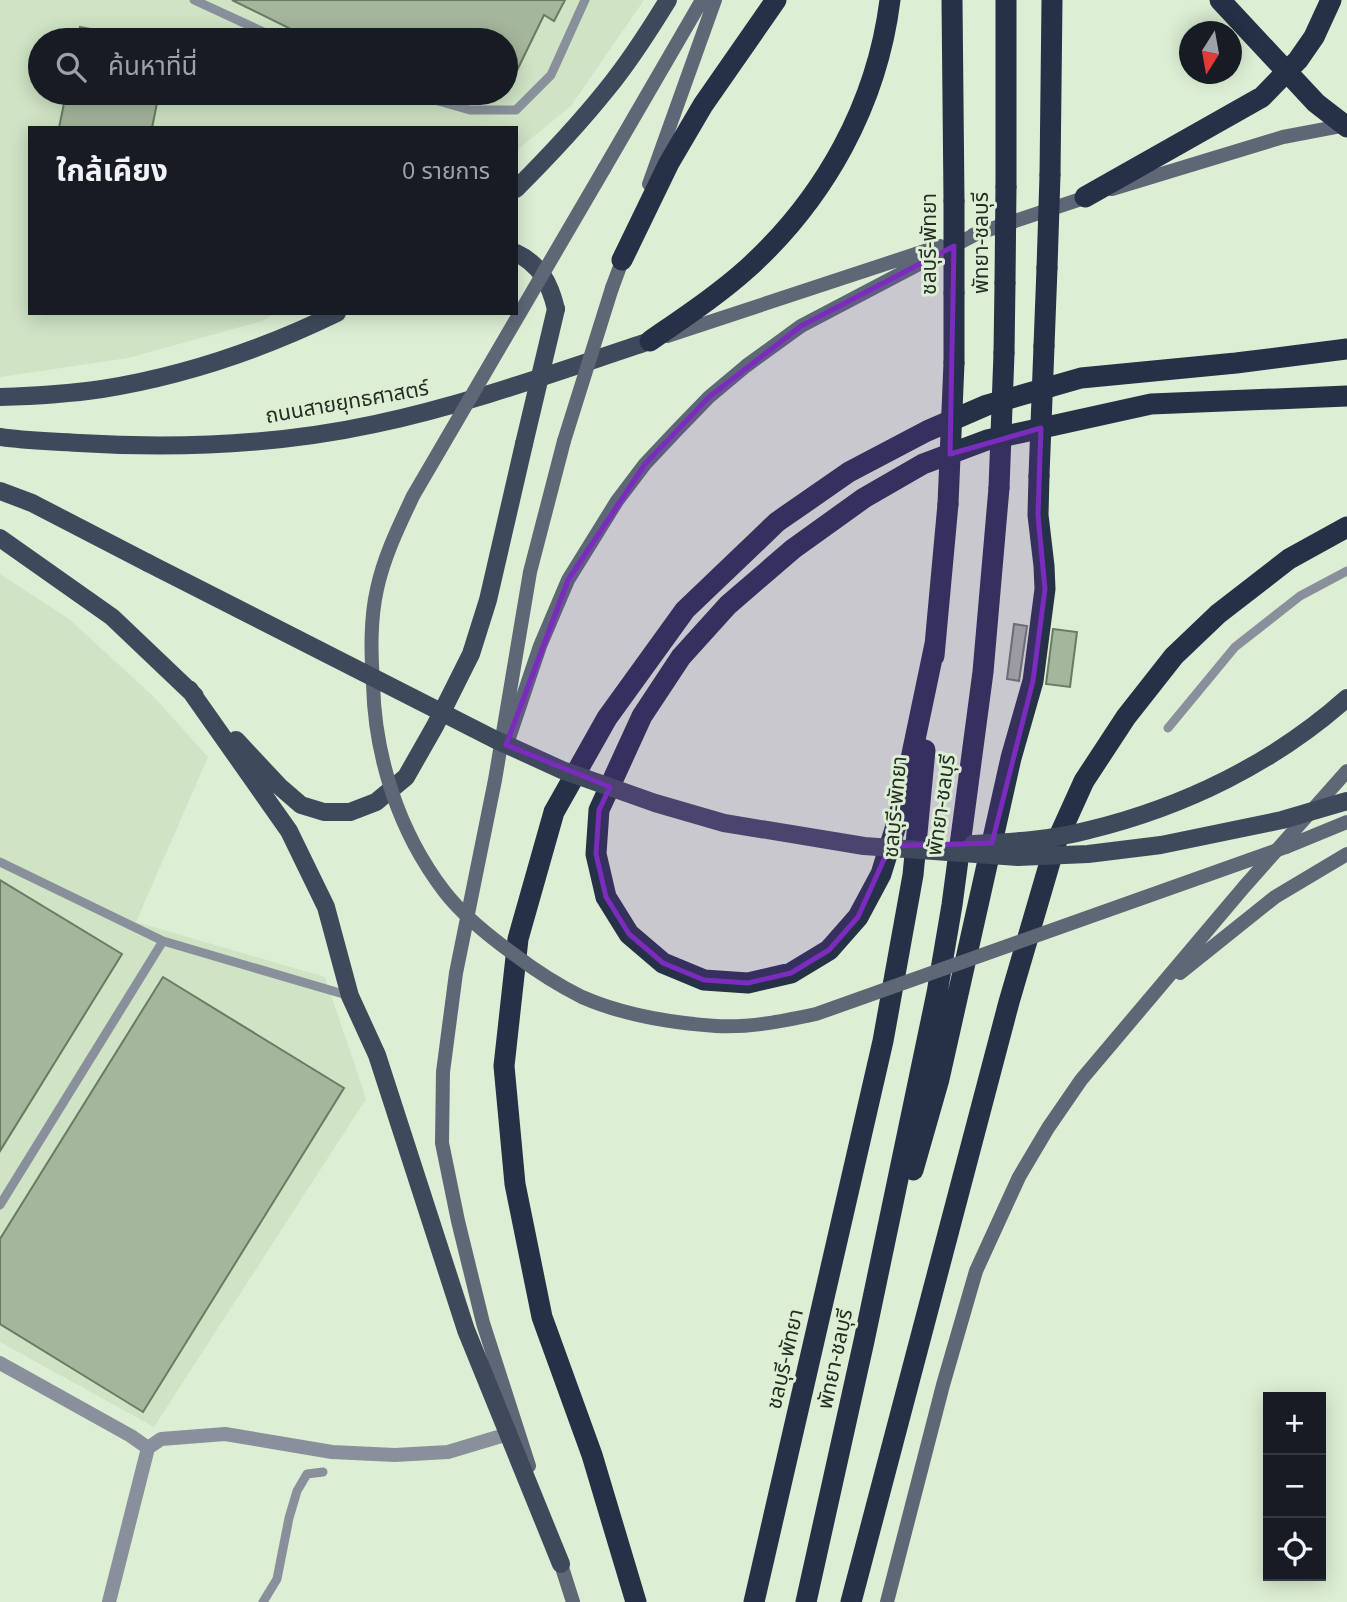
<!DOCTYPE html>
<html lang="th">
<head>
<meta charset="utf-8">
<style>
  body { margin:0; font-family:Arial,"Noto Sans Thai",sans-serif; background:#242831; color:#f1f3f6 }
  .controls { position:absolute; right:21px; bottom:21px; display:grid; overflow:hidden; border-radius:0px; box-shadow:0 4px 18px #0003 }
  .controls button { width:63px; height:63px; display:grid; place-items:center; padding:0; border:0; border-bottom:2px solid #363941; background:#171b24; color:#f1f3f6; font:35px sans-serif }
  .compass { position:absolute; left:1179px; top:21px; width:63px; height:63px; border-radius:50%; background:#171b24; box-shadow:0 4px 18px #0003; rotate:191deg }
  .list { margin:0; padding:0; list-style:none }
  h2 { display:flex; justify-content:space-between; align-items:center; height:91px; margin:0; padding:0 28px; font-size:30px }
  h2 small { font-size:23px; font-weight:400; color:#9ea1a6 }
  .icon { flex:none; width:38px; height:38px; fill:none; stroke:currentColor; stroke-width:2; stroke-linecap:round; stroke-linejoin:round }
  .map { position:relative; flex:none; width:1347px; height:1602px; overflow:hidden }
  .search { position:absolute; background:#171b24; box-shadow:0 4px 18px #0003; left:28px; top:28px; width:490px; height:77px; display:flex; align-items:center; gap:18px; box-sizing:border-box; padding:0 24px; border-radius:38px; color:#9ea1a6; font-size:26px }
  .panel { position:absolute; background:#171b24; box-shadow:0 4px 18px #0003; left:28px; top:126px; width:490px; height:189px; border-radius:0px }
  .map>svg:first-child { display:block }
  .built { fill:#cee4c4; fill-rule:evenodd }
  .building { fill:#a4b69c; stroke:#6a7b63; stroke-width:2 }
  .lines { fill:none; stroke-linecap:round; stroke-linejoin:round }
  .lane { stroke:#89909b; stroke-width:9 }
  .street { stroke:#89909b; stroke-width:14 }
  .secondary { stroke:#5d6776; stroke-width:14 }
  .primary { stroke:#3e4a5c; stroke-width:18 }
  .highway { stroke:#253146; stroke-width:21 }
  .secondary-bridge { stroke:#5d6776; stroke-width:14 }
  .primary-bridge { stroke:#3e4a5c; stroke-width:18 }
  .highway-bridge { stroke:#253146; stroke-width:21 }
  .marked { fill:#7b2cbf; fill-opacity:0.2; stroke:#7b2cbf; stroke-width:5; stroke-linejoin:round }
  .labels { text-anchor:middle; stroke-width:6; stroke-linejoin:round; paint-order:stroke }
  .street-label { font-size:21px; fill:#262d23; stroke:#dcefd4 }
</style>
</head>
<body>
<div class="map">
<svg width="1347" height="1602" viewBox="0 0 1347 1602">
  <rect width="100%" height="100%" fill="#dcefd4"/>
  <path class="built" d="M0,0H644L571,106L516,151V128H30V313H276L262,321L128,358L0,377ZM40,40H506V93H40Z
    M0,574L69,619L153,696L208,757L136,922L325,977L366,1099L154,1427L0,1342Z"/>
  <path class="building" d="M232,0H565L554,21L544,15L506,93V40H313Z
    M80,27L117,34V40H77Z
    M66,93H159L152,128H59Z
    M1014,624L1027,626L1019,681L1007,679Z
    M1053,629L1077,632L1070,687L1046,684Z
    M0,880L122,954L0,1151Z
    M163,977L344,1088L143,1412L0,1324V1239Z"/>
  <g class="lines">
    <path class="lane" d="M194,0L281,40
      M410,93L470,110H516L551,75L585,0
      M1168,728L1235,647L1300,596L1347,571
      M0,862L163,941L350,996
      M0,1205L163,941
      M263,1602L277,1579L289,1518L297,1491L307,1474L323,1472"/>
    <path class="street" d="M0,1363L131,1436L148,1448
      M109,1602L148,1448L161,1439L225,1434L332,1452L395,1455L448,1452L508,1434"/>
    <path class="secondary" d="M604,169L702,0
      M649,184L715,0
      M1112,189L1283,137L1347,125
      M973,235L1093,195
      M612,288L625,253
      M667,336L940,246
      M509,738L540,646L568,580L617,501L645,464L677,430L709,397L746,366L801,326L980,232
      M1286,847L1347,822
      M1180,973L1275,897L1347,854
      M529,1466L483,1323L458,1221L442,1143L443,1072L456,973L495,780L530,572L564,441
      M558,1555L573,1602
      M887,1602L943,1385L976,1271L1019,1177L1048,1128L1081,1080L1244,887L1347,771"/>
    <path class="primary" d="M516,189C548,157 579,124 607,89C630,61 649,31 668,0
      M516,253C540,264 550,284 556,309
      M0,397C34,396 68,394 102,389C184,376 263,349 337,313
      M0,437C26,441 53,441 79,443C178,449 278,445 375,424C469,404 559,371 650,341
      M0,491L32,503L148,563
      M0,538L112,617L195,696
      M189,689L289,831L326,907L350,996L377,1055L466,1330L561,1564
      M236,740L279,786L301,805L324,812H350L376,802L406,777L435,726L471,654L488,600L524,444"/>
    <path class="highway" d="M952,0L954,201
      M1006,0V187
      M1050,175L1052,0
      M1085,197L1262,97L1298,60L1314,37L1331,0
      M622,260L669,163L703,105L776,0
      M650,341C683,318 718,295 748,268C825,198 877,104 890,0
      M1044,346L1047,268
      M1004,353L1005,283
      M954,363V293
      M935,644L899,816L881,874L858,917L829,950L791,973L748,983L704,980L663,963L629,934L606,897L596,854L599,810L642,716L681,657L728,605L793,549L864,498L923,464L987,440L1151,404L1347,396
      M934,656L948,504
      M913,1170L939,1079L1011,758L1033,681L1045,589L1044,566L1038,515L1039,476
      M636,1602L592,1455L542,1317L515,1184L504,1066L518,939L554,812L607,718L685,610L777,522L849,472L927,431L987,405L1081,378L1236,363L1347,349
      M754,1602L883,1041L913,875L925,750
      M806,1602L864,1341L937,993L952,905L983,672L999,488
      M851,1602L1009,1002L1055,845L1084,781L1126,717L1174,656L1218,614L1289,559L1347,527"/>
    <path class="secondary-bridge" d="M604,169L413,496C399,526 384,556 377,589C370,620 371,653 373,684C375,758 399,832 444,891C463,916 490,937 515,955C536,971 558,985 582,997C623,1015 672,1023 716,1026C750,1028 783,1021 816,1014L1286,847
      M564,441L612,288"/>
    <path class="primary-bridge" d="M524,444L556,309
      M148,563L494,739L562,770L655,803L724,823L864,846L1018,857L1088,854L1161,845L1282,820L1347,801
      M973,844C1012,842 1052,840 1089,830C1184,807 1274,763 1347,698"/>
    <path class="highway-bridge" d="M1220,0L1316,103L1347,127
      M954,201V293
      M1047,268L1050,175
      M1005,283L1006,187
      M1039,476L1044,346
      M999,488L1004,353
      M948,504L954,363"/>
  </g>
  <path class="marked" d="M954,246L950,454L1041,428L1038,515L1045,589L1033,681L992,843L890,846L858,917L829,950L791,973L748,983L704,980L663,963L629,934L606,897L596,854L599,810L610,787L506,745L568,580L645,464L709,397L801,326Z"/>
  <g class="labels">
    <g class="street-label">
      <text transform="translate(981 243) rotate(-90)" y="7">พัทยา-ชลบุรี</text>
      <text transform="translate(929 244) rotate(-90)" y="7">ชลบุรี-พัทยา</text>
      <text transform="translate(347 402) rotate(-10)" y="7">ถนนสายยุทธศาสตร์</text>
      <text transform="translate(941 805) rotate(-82)" y="7">พัทยา-ชลบุรี</text>
      <text transform="translate(895 807) rotate(-85)" y="7">ชลบุรี-พัทยา</text>
      <text transform="translate(785 1359) rotate(-77)" y="7">ชลบุรี-พัทยา</text>
      <text transform="translate(835 1359) rotate(-78)" y="7">พัทยา-ชลบุรี</text>
    </g>
  </g>
</svg>
<div class="controls">
<button>+</button>
<button>−</button>
<button><svg class="icon" aria-label="locate" viewBox="0 0 24 24"><circle cx="12" cy="12" r="6"/><path d="M12 2v4M12 18v4M2 12h4M18 12h4"/></svg></button>
</div>
<svg class="compass" viewBox="-18 -18 36 36"><path d="M0-13l5 13h-10z" fill="#e53935"/><path d="M0 13l5-13h-10z" fill="#9ea1a6"/></svg>
<div class="search"><svg class="icon" aria-label="search" viewBox="0 0 24 24"><circle cx="10" cy="10" r="6"/><path d="M15 15l6 6"/></svg>ค้นหาที่นี่</div>
<section class="panel">
<h2>ใกล้เคียง<small>0 รายการ</small></h2>
<ul class="list">
</ul>
</section>
</div>
</body>
</html>
